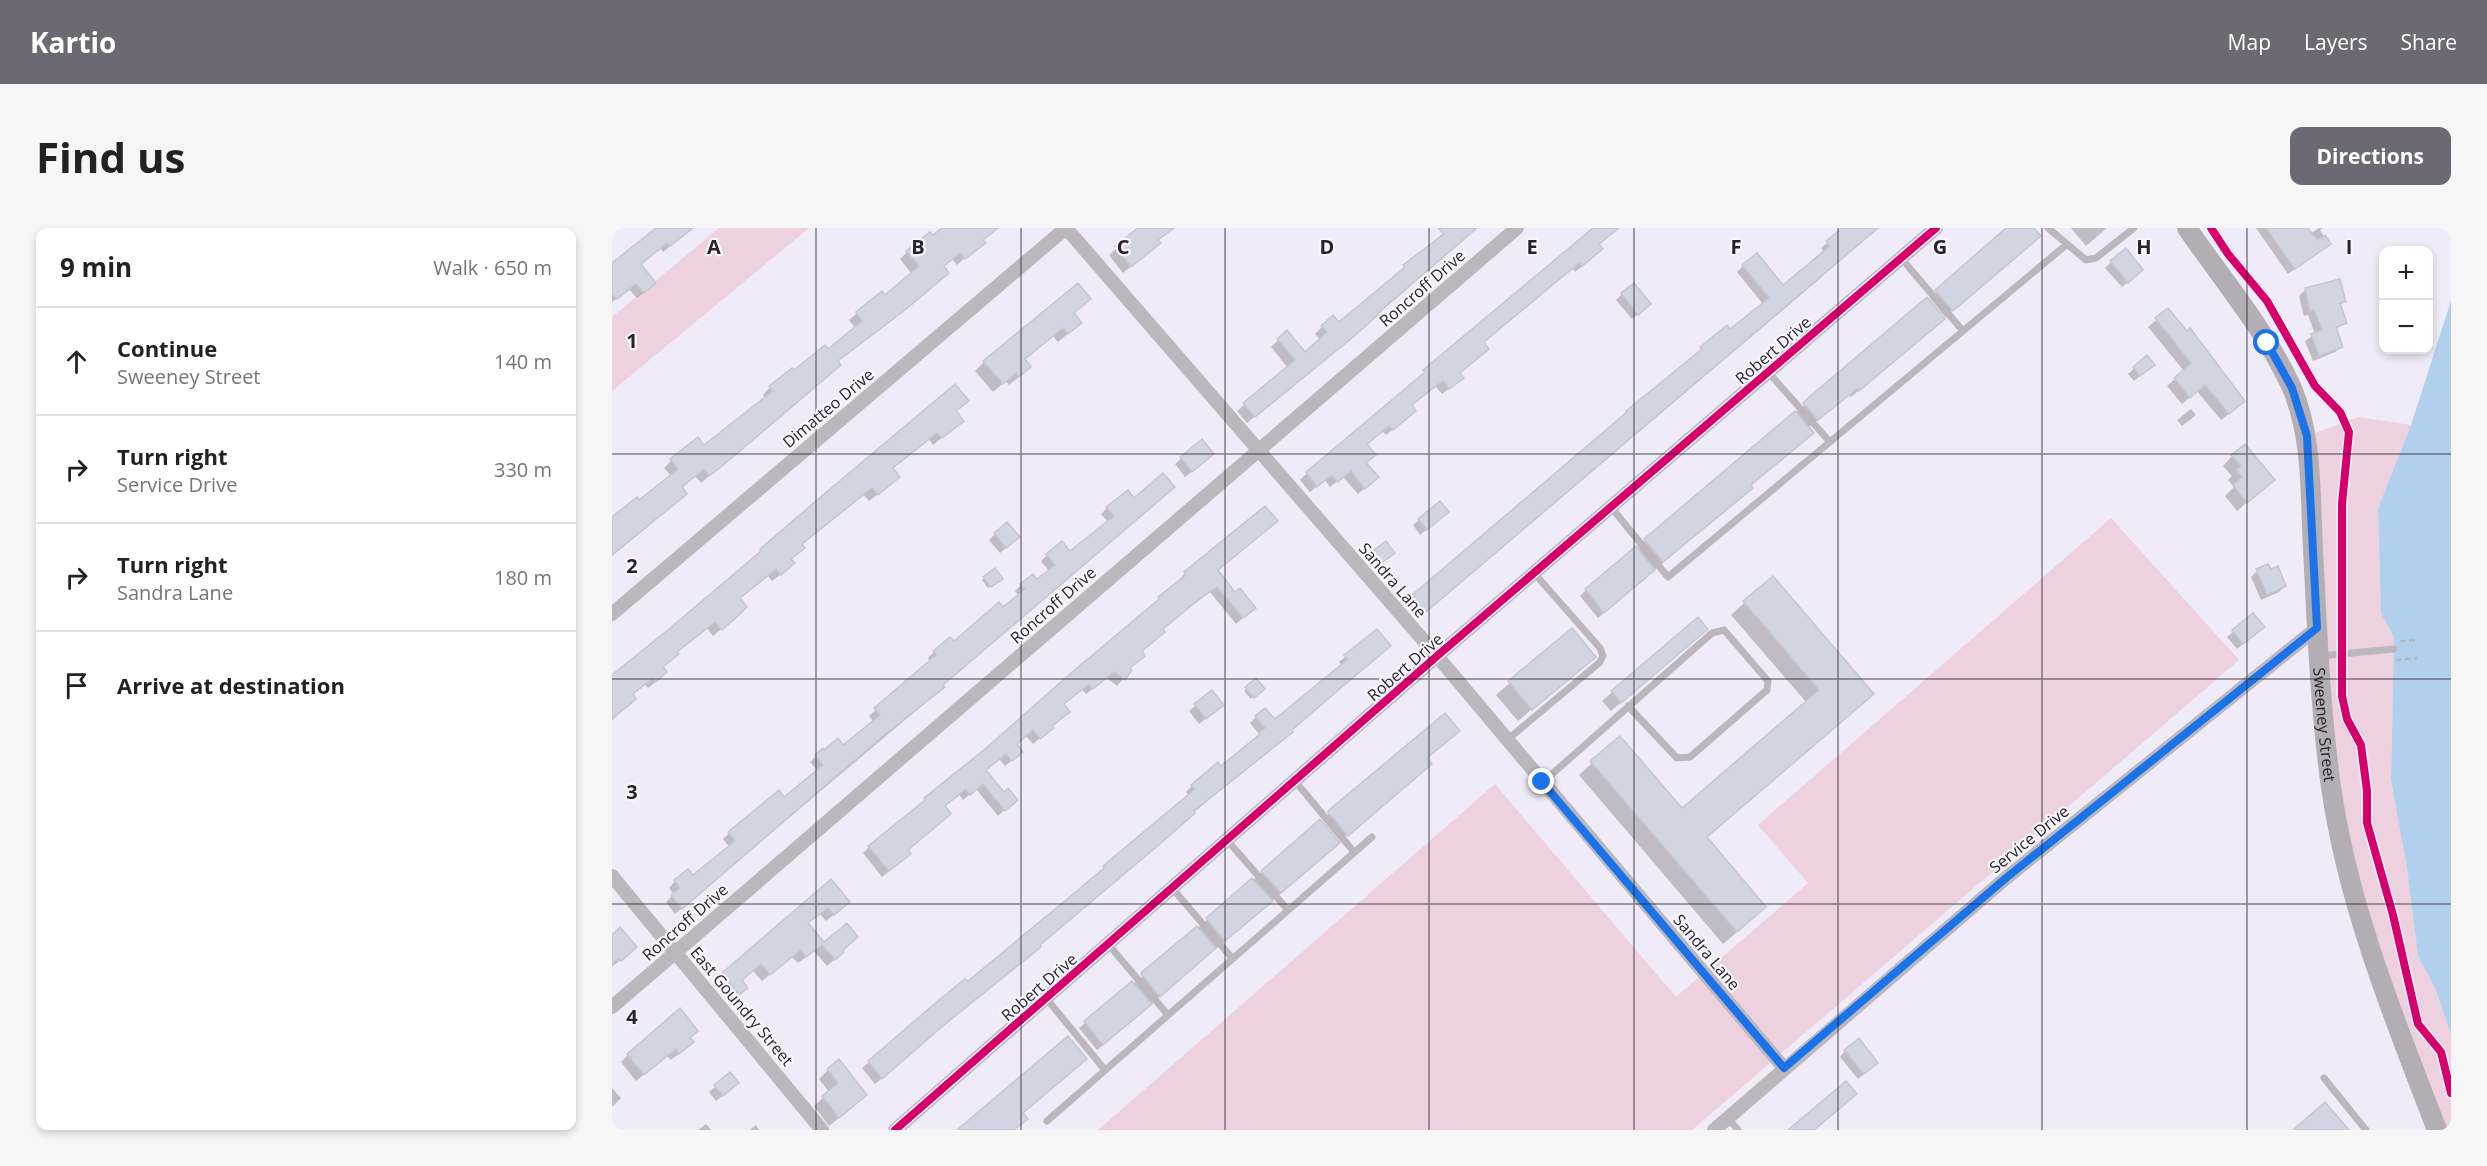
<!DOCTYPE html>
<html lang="en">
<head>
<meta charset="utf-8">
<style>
  body { margin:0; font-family:"Open Sans",sans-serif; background:#f6f6f6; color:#222 }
  .controls { position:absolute; right:18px; top:18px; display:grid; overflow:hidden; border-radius:12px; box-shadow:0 3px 9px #0003 }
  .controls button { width:54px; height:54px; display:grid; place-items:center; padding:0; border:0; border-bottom:2px solid #e0e0e0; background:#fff; color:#222; font:30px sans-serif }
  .stop { position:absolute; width:18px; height:18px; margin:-14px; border:4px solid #1a73e8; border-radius:50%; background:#fff }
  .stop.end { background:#1a73e8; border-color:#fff; box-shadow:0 2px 6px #0008 }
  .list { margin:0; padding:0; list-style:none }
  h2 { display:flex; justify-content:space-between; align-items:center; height:78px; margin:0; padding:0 24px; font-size:26px }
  h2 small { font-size:20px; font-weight:400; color:#767676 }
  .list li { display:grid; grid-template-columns:39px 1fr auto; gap:18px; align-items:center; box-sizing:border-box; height:108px; padding:0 24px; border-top:2px solid #e0e0e0 }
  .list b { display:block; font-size:22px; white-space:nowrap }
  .list p { margin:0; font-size:20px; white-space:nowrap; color:#767676 }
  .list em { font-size:20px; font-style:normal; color:#767676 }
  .icon { flex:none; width:33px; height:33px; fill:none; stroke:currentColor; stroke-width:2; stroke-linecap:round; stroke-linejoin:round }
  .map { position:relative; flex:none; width:1839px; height:902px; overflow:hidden; border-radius:12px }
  header { display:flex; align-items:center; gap:36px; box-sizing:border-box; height:84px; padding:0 30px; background:#6c6975; color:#fff }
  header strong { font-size:28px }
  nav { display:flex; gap:33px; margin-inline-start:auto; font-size:21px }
  .intro { display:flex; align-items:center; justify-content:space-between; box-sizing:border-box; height:144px; padding:0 36px }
  h1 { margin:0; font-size:42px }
  .button { padding:15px 27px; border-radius:12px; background:#6c6975; color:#fff; font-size:21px; font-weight:700 }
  main { display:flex; gap:36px; padding:0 36px }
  aside { flex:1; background:#fff; border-radius:12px; box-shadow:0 3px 9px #0003 }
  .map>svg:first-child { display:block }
  .green { fill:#edd1df }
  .water { fill:#b1d0ed }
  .shadow { fill:#0003 }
  .building { fill:#d3d4e2; stroke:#c5c6d0; stroke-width:1.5 }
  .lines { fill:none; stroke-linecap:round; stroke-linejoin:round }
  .path { stroke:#b6b3b8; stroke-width:2; stroke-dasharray:6 3; stroke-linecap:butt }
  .lane { stroke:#bbb7bc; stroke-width:7 }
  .street { stroke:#bbb7bc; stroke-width:14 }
  .secondary { stroke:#b2aeb3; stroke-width:20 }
  .cycleway-casing { stroke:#f8f6fc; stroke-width:11 }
  .cycleway { stroke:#d6006c; stroke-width:8 }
  .route { stroke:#1a73e8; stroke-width:8 }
  .grid { fill:none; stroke:#26232e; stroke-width:1.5; stroke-opacity:0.55 }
  .labels { text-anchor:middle; stroke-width:4.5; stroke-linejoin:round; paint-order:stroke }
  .street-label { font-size:16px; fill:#26232e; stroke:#f8f6fc }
  .grid-label { font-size:20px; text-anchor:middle; font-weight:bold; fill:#26232e; stroke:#f8f6fc; stroke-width:4.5; stroke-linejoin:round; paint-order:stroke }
</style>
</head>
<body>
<header>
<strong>Kartio</strong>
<nav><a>Map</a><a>Layers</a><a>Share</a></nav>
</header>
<div class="intro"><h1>Find us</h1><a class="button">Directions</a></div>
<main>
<aside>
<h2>9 min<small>Walk · 650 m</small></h2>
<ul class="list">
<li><svg class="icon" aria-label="ahead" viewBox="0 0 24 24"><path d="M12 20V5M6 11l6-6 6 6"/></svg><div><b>Continue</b><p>Sweeney Street</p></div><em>140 m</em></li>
<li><svg class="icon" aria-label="right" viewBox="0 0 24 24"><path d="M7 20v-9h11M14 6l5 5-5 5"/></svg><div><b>Turn right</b><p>Service Drive</p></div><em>330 m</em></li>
<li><svg class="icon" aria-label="right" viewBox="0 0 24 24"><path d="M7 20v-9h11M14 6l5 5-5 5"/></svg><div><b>Turn right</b><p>Sandra Lane</p></div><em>180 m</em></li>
<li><svg class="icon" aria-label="arrive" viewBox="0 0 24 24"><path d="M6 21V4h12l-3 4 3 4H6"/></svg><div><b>Arrive at destination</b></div></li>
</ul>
</aside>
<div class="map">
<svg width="1839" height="902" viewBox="0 0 1839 902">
  <rect width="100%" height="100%" fill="#efebf8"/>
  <path class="green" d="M107,0H197L0,163V89Z
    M1746,189L1799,197L1766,280L1769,384L1782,409L1779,552L1795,640L1806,727L1823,760L1839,806V902H1825L1737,654L1706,429L1695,208Z
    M1499,290L1627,432L1080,902H486L883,556L1064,769L1196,655L1146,597Z"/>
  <path class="water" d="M1839,73V806L1823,760L1806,728L1795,640L1779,552L1782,409L1769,385L1766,280L1799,197Z"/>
  <path class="shadow" d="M46,0H75L69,9L51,24L48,20L28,37L36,61L25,70L17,61L0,74V35L1,36Z
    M332,0H385L345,37L340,31L330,39L327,52L284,89L225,134L220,144L89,255L83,248L68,260L66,273L0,328V291L27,274L59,248L52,240L59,233L92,219L154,171L151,167L158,159L216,123L243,100L237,92L245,85L270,65L273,69L300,46L288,31L295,24Z
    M527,0H561L545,13L539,22L511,45L497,27Z
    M837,0H864L731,117L635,195L625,183L676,140L659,119L666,112L693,126L709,112L703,106L710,99L726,96L786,47L792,38L825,14L823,12Z
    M982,0H1006L986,17L989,21L983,28L963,44L960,40L870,115L846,146L843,156L830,166L824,159L816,164L798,178L796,189L774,207L770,203L754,216L753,235L758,256L746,266L731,249L718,259L713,252L698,264L688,252L695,245Z
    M1232,0H1267L1216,40L1211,48L1152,98L807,389L795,374L801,368L1015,184L1084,128L1089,120L1115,99L1118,103L1151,76L1125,44L1131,38L1171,59L1213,25L1209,20Z
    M1398,0H1420V15L1333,89L1318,70Z
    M1459,0H1495L1474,18Z
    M1644,0H1689L1695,8L1707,0H1711L1708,2L1717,16L1676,46Z
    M1499,34L1524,48L1510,59L1493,40Z
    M1693,62L1732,73L1728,78L1733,95L1723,102L1729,119L1723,124L1701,133L1693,113L1703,106L1696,87L1692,88L1687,68Z
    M1010,66L1031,82L1020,91L1004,72Z
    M477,71L461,86L458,104L446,114L441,108L412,132L408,148L397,157L394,153L381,164L363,143L372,134Z
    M1556,82L1624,180L1609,192L1585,163L1570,176L1555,158L1572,143L1536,99Z
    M1323,99L1239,169L1237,167L1196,200L1138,258L1131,267L986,390L968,368L974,362L1192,177Z
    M1535,129V142L1522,153L1516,146Z
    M355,173L343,184L342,200L321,217L317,211L280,241L279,256L257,273L251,266L188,317L173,343L160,353L156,348L127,371L126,387L101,408L95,400L64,425L50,440L46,452L36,460L33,456L20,467L0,493V450L149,323Z
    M1579,181L1584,187L1570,198L1565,192Z
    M590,213L594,232L573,249L563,236Z
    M1620,228L1661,252L1625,283L1613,268L1622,259L1616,252L1620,248L1611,238Z
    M522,272L330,457L325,465L63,686L54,674L62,666L57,660L63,653L81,649L117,618L111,611L117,605L172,571L206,543L198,534L204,528L231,519L262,494L257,488L319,434L316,430L322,424L341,415L391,381L407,368L403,363L409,357L425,354L437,343L429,333L435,327L457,325L496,294L489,286L495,280Z
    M829,290L808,307L801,297L807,292Z
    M383,306L400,315L388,325L377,312Z
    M774,315L775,330L764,340L756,330Z
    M605,343L635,386L624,396L598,364L550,401L528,424L516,441L518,443L505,458L495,450L474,466L470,461L450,476V490L433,506L421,516L414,508L403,517V530L393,538L387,531L373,542L397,578L386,588L364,561L351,572L347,566L331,579L294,622L291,632L270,649L251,625L257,619L307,578L313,571L374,522L568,353L567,352L573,345Z
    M1645,343L1673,358L1667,364L1649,372L1639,349Z
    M372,350L386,353L376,360L370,352Z
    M1160,350L1248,478L1094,610L1140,691L1111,716L967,547L1008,510L1070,582L1195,475L1119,387Z
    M1641,387L1645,405L1625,421L1615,409Z
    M1086,391L1085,410L999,483L990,473Z
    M960,402L982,428L906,493L884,467Z
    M764,403L729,459L263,856L250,840L257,834L328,773L356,756L577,568L574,564L580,558L606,536L609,540L641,512L647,506L638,495L644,489L663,493L730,438L727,434Z
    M644,453L651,461L639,471L632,463Z
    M600,464L604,482L587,496L577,483Z
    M813,530L811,543L728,613L711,592L717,585Z
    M716,625L485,822L467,800L521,756L650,644Z
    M219,653L229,681L214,693L208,686L195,696L211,716L229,722L223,731L215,738L202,723L186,735L180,729L150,753L141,743L128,753L134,760L119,773L103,754Z
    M0,709L16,726L1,738L0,737Z
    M77,811L72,822L59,832L55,828L24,853L9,834L16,827Z
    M1233,823L1259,841L1246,851L1228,829Z
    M216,842L244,876L217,898L202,878L217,864L207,851Z
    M118,846L119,861L104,873L97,864Z
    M0,860L9,870L0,879Z
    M94,896L99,902H86Z
    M144,897L147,902H138Z"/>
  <path class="building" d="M44,0H81L58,18L55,15L29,36L44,55L32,65L24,56L5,71L0,66V35Z
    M330,0H386L371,12L374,15L353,31L348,25L332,38L337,45L293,82L226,133L229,137L109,239L97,248L92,241L70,259L75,266L0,327V289L25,269L27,272L66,241L58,231L86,209L92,217L161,163L157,158L180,140L182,142L213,117L216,121L250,93L244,84L270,63L273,67L307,38L294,23L318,4L321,7Z
    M526,0H562L546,12L549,15L519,39L503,18Z
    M826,0H865L766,85L767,86L740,110L643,189L631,175L683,132L665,111L675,102L693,124L715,104L709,98L721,87L727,94L793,39L791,37L832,6Z
    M981,0H1007L987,16L991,21L970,38L967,35L872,114L877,121L848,145L852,150L837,161L831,153L824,158L800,177L804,183L781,202L777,198L755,216L764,227L754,235L767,249L753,261L739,243L726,254L720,247L705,259L694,244L813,144L811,142Z
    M1230,0H1266L814,384L800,367L1015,184L1014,183L1090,121L1088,119L1115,97L1118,101L1157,70L1130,37L1145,25L1171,57L1218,18L1214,13Z
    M1394,0H1422L1429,8L1341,83L1323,62Z
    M1654,0H1696L1705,12L1713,7L1719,16L1683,41Z
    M1514,20L1531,42L1516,55L1498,33Z
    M1728,51L1734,74L1728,75L1735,95L1724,99L1731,119L1707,128L1699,106L1710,102L1702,82L1698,83L1693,60Z
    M466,55L479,71L462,85L470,95L456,106L451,100L413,131L419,139L407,149L404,145L391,156L371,133Z
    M1022,55L1039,76L1026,87L1009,65Z
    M1315,69L1333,91L1247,163L1246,160L1206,192L1191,175L1196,170Z
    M1556,80L1575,103L1578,100L1633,173L1617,186L1593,157L1578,170L1562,150L1579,135L1543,90Z
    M1535,127L1543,137L1528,148L1521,139Z
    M343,156L357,173L344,183L352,193L330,210L325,205L281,240L288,249L266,267L260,260L190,316L193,320L179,331L183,335L169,347L164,341L128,370L135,379L127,387L110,402L103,394L65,424L67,426L51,439L55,444L44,454L41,450L21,466L24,471L0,491V447L57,401L149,323L148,321L211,267Z
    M1183,183L1202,205L1139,257L1141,260L1051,334L1032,311Z
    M590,211L602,226L580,244L568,229Z
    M1633,216L1663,252L1635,275L1621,257L1630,249L1624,242L1629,238L1619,227Z
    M551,245L563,259L331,457L333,459L271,508L70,681L59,667L68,660L62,652L76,641L81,647L123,613L116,604L167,562L172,569L211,537L203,527L211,520L212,522L226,510L231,517L268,487L262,480L324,427L321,423L338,409L342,413L387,374L391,379L413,361L408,356L421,346L425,351L443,337L434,326L450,313L458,323L502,288L494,279L516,262L522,270Z
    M828,273L837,284L815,302L806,291Z
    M653,278L666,293L606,342L623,364L628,360L644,380L631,390L605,359L591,368L551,401L553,404L530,423L533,428L518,440L520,442L513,452L502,444L481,461L477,456L452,476L458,484L440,498L442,500L428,511L421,502L405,516L411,524L400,533L394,526L374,542L392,564L396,560L406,572L393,583L371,556L358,567L354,561L333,578L339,586L296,622L299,626L277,643L256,618L313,572L312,570L373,521L458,446L547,371L546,369L574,347L572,344Z
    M395,294L408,309L394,320L382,305Z
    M774,313L783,325L770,335L761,323Z
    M1024,318L1043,342L992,385L973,361Z
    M1656,336L1659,341L1666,338L1674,358L1655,367L1644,341Z
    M383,340L391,351L379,359L371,349Z
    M1161,348L1262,466L1095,609L1154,679L1125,704L978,533L1008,508L1070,580L1207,462L1131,373Z
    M1641,385L1653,399L1631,416L1620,402Z
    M1086,389L1096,401L1009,475L999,463Z
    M960,400L984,429L920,482L896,453Z
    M765,401L779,418L737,453L680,502L681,504L582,583L583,585L555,610L428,717L429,719L332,797L270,851L256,833L327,772L353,751L356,753L460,667L492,640L491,638L583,561L579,557L606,534L609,538L648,506L647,504L653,500L643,488L653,480L663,491L736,431L732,427Z
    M644,450L653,461L642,470L633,459Z
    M600,462L612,477L594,491L582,476Z
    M833,485L848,503L815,530L820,536L736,608L716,584L717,582Z
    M708,591L728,615L669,665L649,643Z
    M640,650L661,673L613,713L594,690Z
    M219,651L238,674L222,687L216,680L196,695L212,714L235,695L246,709L231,722L232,724L223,732L210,717L194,729L189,722L158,747L149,736L130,752L136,760L127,767L110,745Z
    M585,698L604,720L548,769L529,746L530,744Z
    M8,699L25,719L9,733L7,730L0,736V707Z
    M520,753L540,776L491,817L472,793Z
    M68,780L86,803L78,810L82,814L67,826L64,821L32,847L15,826Z
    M456,808L475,831L411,885L416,891L402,902H345Z
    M1247,810L1266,835L1252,846L1232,822Z
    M227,831L255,867L227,890L210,868L226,855L215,841Z
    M118,844L127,855L111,868L102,857Z
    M1234,853L1245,866L1202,902H1176Z
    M1713,874L1737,902H1681Z"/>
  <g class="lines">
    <path class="path" d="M1788,413L1807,412
      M1784,432L1805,430"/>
    <path class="lane" d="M1436,0L1474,32L1484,30L1522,0
      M1289,30L1351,103
      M1156,144L1218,214
      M999,279L1056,349L1454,17
      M1708,428L1782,421
      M895,512L987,435L991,428L988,420L922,345
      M683,553L742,624
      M931,554L1100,405L1112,402L1156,453L1155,462L1078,529L1065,530L1016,478
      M615,612L676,682
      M560,660L620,730
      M496,716L556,787
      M434,770L493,842
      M1712,850L1754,902
      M1116,890L1126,902
      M435,893L760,609"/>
    <path class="street" d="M454,0L825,428L1172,840
      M0,386L454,0
      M0,648L210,902
      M0,779L905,0
      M283,902L825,428L1324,0
      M1102,902L1394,650L1705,400"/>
    <path class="secondary" id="s1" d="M1575,0C1610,51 1655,104 1680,160C1701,210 1698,267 1701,321C1705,400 1708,480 1719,559C1736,678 1782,790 1825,902"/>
    <g class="cycleway-casing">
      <path id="cycleway" d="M1599,0L1616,26L1655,73L1703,158L1728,184L1737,204L1730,276V468L1735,491L1749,517L1755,563V595L1781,687L1806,796L1829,824L1839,865
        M283,902L825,428L1324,0"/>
    </g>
    <use href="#cycleway" class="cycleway"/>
  </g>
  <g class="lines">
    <path class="route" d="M930,554L1172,840L1394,650L1705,400L1695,208L1680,160L1655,115"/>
  </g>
  <path class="grid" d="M204,0V902M409,0V902M613,0V902M817,0V902M1022,0V902M1226,0V902M1430,0V902M1635,0V902M0,226H1839M0,451H1839M0,676H1839"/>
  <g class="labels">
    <g class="street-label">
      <text transform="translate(810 60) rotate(-41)" y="6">Roncroff Drive</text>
      <text transform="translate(1161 122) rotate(-41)" y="6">Robert Drive</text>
      <text transform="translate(216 180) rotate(-40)" y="6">Dimatteo Drive</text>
      <text transform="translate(781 352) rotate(49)" y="6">Sandra Lane</text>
      <text transform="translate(441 377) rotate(-41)" y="6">Roncroff Drive</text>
      <text transform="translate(793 439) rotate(-41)" y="6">Robert Drive</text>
      <text dy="6" stroke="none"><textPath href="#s1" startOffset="531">Sweeney Street</textPath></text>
      <text transform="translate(1417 611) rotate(-39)" y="6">Service Drive</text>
      <text transform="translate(73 694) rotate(-41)" y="6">Roncroff Drive</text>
      <text transform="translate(1095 724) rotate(50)" y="6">Sandra Lane</text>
      <text transform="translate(427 759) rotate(-41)" y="6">Robert Drive</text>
      <text transform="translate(130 778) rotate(50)" y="6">East Goundry Street</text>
    </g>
  </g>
  <g class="grid-label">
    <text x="102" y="26">A</text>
    <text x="306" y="26">B</text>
    <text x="511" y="26">C</text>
    <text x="715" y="26">D</text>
    <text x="920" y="26">E</text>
    <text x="1124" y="26">F</text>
    <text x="1328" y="26">G</text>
    <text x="1532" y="26">H</text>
    <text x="1737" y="26">I</text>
    <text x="20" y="120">1</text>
    <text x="20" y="345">2</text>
    <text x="20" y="571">3</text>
    <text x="20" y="796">4</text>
  </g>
</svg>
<div class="controls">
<button>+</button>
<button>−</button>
</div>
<div class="stop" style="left:1655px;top:115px"></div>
<div class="stop end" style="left:930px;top:554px"></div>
</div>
</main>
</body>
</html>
